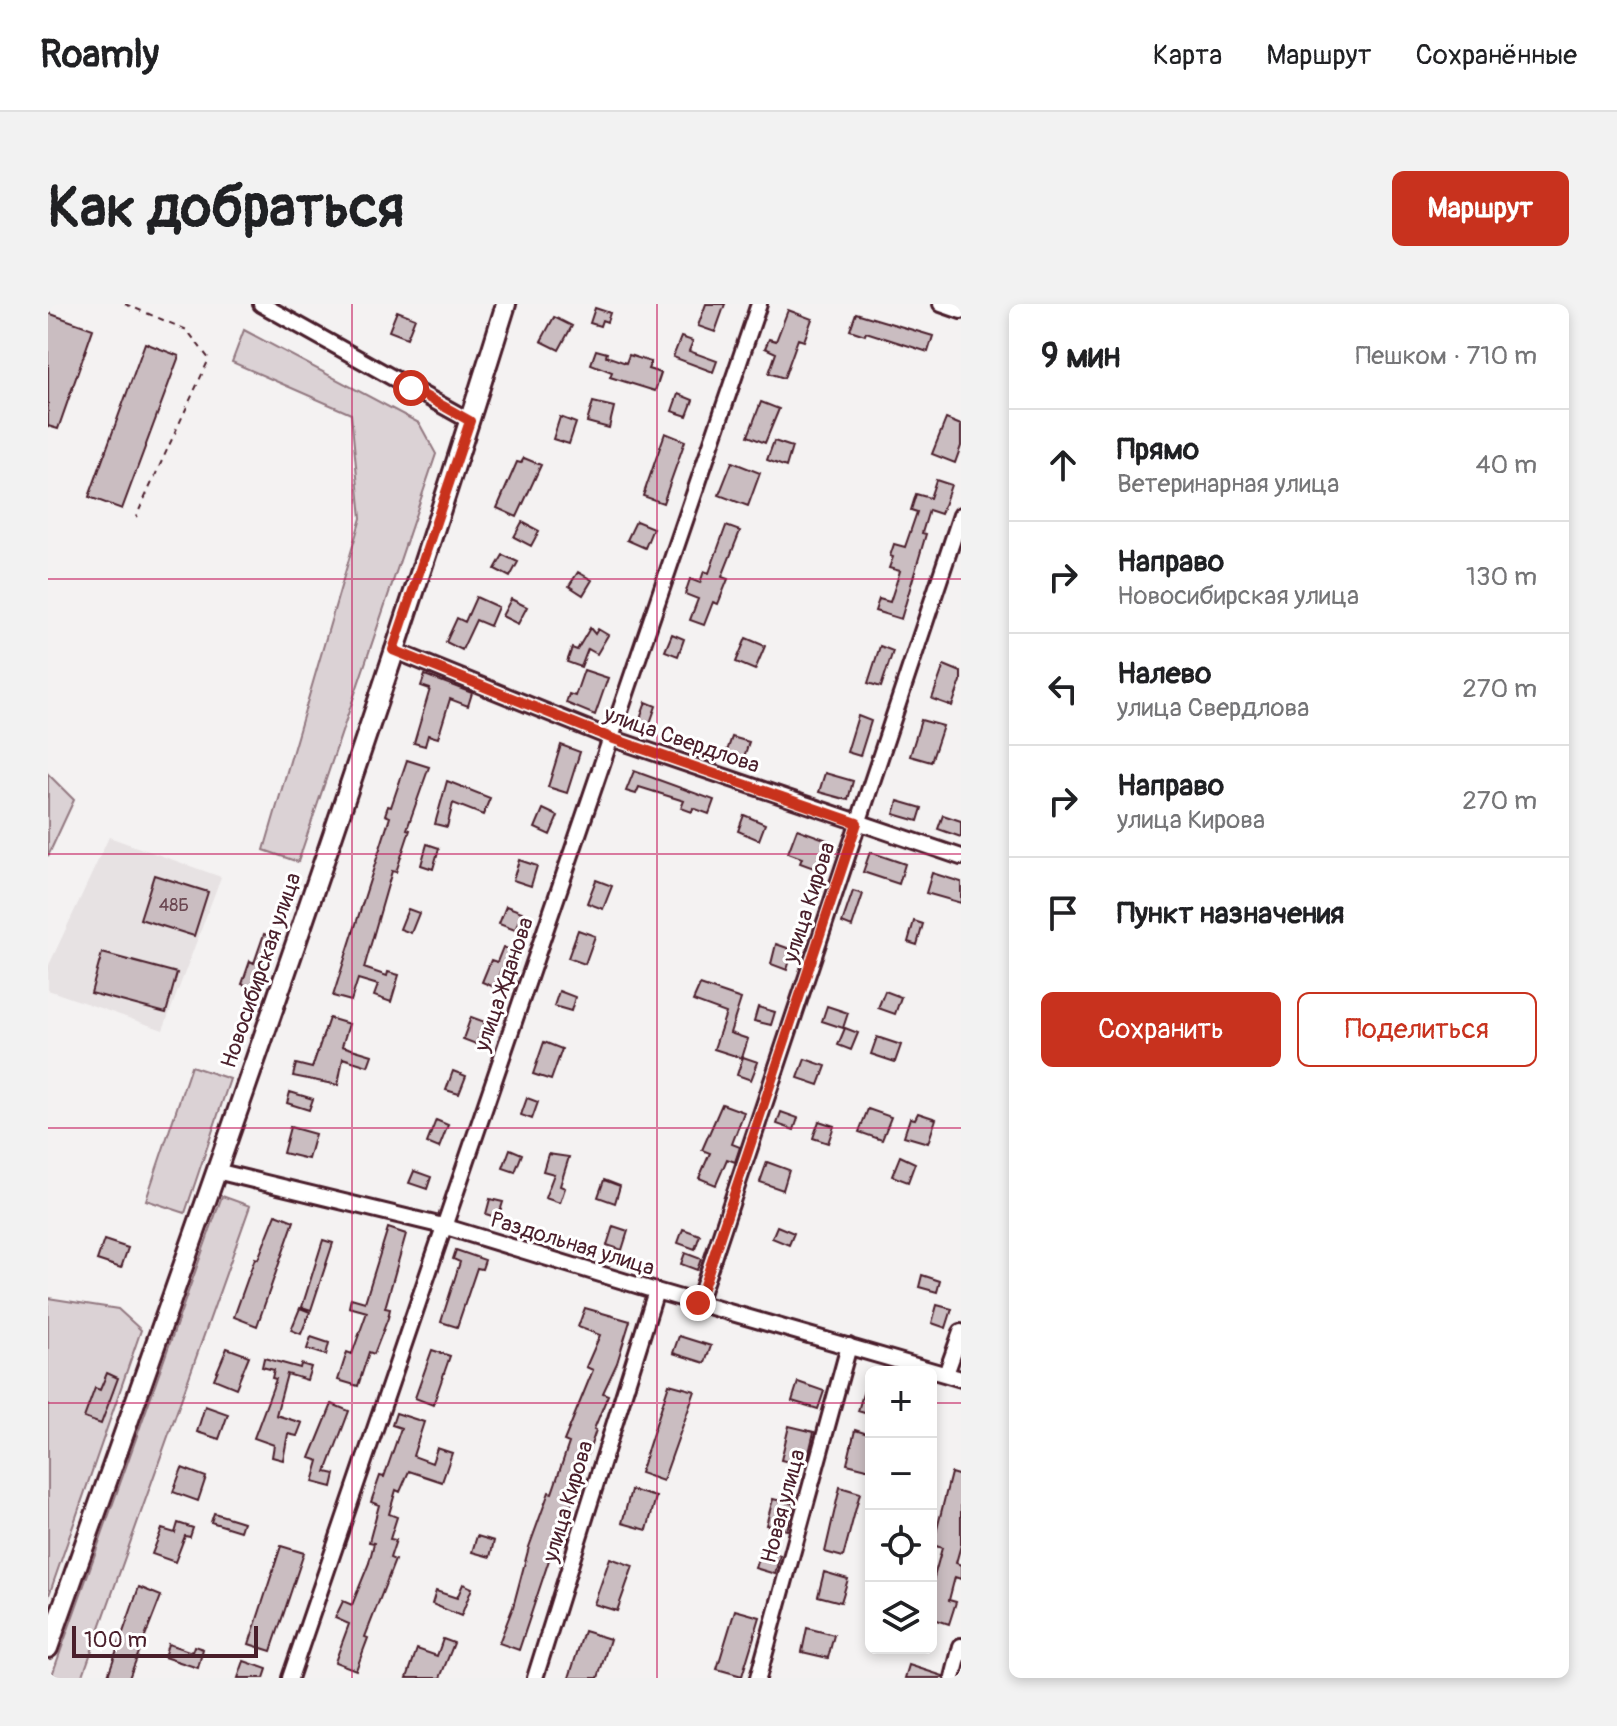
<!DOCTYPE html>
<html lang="ru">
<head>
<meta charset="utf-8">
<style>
  body { margin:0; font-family:Pangolin,sans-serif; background:#f2f2f2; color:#202124 }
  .controls { position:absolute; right:24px; bottom:24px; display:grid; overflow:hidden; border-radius:12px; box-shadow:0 4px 12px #0003 }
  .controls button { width:72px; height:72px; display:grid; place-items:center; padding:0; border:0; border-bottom:2px solid #e0e0e0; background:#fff; color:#202124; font:40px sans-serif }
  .scale { position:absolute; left:24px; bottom:20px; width:186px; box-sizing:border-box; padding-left:8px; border:4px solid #4a1f2b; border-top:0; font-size:22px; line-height:28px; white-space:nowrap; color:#4a1f2b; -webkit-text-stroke:6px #fff; paint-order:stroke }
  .stop { position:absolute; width:24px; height:24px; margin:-18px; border:6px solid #c8321e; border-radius:50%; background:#fff }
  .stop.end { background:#c8321e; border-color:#fff; box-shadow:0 2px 8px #0008 }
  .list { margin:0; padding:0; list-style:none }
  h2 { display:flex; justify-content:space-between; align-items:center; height:104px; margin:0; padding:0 32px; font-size:34px }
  h2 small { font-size:26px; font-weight:400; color:#757577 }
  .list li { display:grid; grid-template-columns:52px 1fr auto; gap:24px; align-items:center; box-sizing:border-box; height:112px; padding:0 32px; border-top:2px solid #e0e0e0 }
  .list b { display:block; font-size:30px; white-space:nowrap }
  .list p { margin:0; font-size:26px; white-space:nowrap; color:#757577 }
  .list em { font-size:26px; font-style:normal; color:#757577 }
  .actions { display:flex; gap:16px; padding:24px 32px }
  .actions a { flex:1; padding:18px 0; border:2px solid #c8321e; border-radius:12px; text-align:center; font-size:28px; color:#c8321e }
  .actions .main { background:#c8321e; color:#fff }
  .icon { flex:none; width:44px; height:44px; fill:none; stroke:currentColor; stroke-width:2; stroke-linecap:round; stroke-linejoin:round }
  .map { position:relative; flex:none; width:913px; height:1374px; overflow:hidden; border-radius:12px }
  header { display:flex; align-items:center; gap:48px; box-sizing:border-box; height:112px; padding:0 40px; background:#fff; border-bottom:2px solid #e0e0e0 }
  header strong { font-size:38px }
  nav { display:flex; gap:44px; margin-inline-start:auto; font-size:28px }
  .intro { display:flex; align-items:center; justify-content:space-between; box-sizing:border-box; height:192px; padding:0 48px }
  h1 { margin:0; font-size:56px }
  .button { padding:20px 36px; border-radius:12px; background:#c8321e; color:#fff; font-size:28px; font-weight:700 }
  main { display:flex; gap:48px; padding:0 48px }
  aside { flex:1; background:#fff; border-radius:12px; box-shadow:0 4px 12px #0003 }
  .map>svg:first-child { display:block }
  .built { fill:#e7e2e3 }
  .green { fill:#dbd2d5; stroke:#927880; stroke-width:2 }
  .building { fill:#cabdc1; stroke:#4a1f2b; stroke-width:2 }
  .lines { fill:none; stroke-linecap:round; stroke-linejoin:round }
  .minor-casing { stroke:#4a1f2b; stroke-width:20 }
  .tertiary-casing { stroke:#4a1f2b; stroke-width:24 }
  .path { stroke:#4a1f2b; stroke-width:2; stroke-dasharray:6 6; stroke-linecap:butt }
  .minor { stroke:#fff; stroke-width:14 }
  .tertiary { stroke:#fff; stroke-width:18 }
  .route { stroke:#c8321e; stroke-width:10 }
  .grid { fill:none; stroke:#c2185b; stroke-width:2; stroke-opacity:0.55 }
  .labels { text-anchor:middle; stroke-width:6; stroke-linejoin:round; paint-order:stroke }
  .number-label { font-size:18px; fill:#6a4650 }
  .street-label { font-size:22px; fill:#4a1f2b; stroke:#fff }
</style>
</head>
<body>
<header>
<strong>Roamly</strong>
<nav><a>Карта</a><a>Маршрут</a><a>Сохранённые</a></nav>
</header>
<div class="intro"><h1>Как добраться</h1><a class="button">Маршрут</a></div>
<main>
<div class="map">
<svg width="913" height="1374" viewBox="0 0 913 1374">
  <rect width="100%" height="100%" fill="#f4f2f2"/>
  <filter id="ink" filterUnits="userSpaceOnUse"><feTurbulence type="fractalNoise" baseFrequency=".0125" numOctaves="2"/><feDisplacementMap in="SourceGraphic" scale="16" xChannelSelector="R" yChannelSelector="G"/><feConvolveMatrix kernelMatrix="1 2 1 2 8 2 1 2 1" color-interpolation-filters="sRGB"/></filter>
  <g filter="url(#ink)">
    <path class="built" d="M61,533L173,573L115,726L0,686V663Z"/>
    <path class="green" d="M196,26L371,119L388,150L250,558L216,546L313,214L303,110L184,58Z
      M0,470L26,496L0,552Z
      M143,762L182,775L137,909L98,896Z
      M174,892L202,902L34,1374H3Z
      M0,994L70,1005L93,1026L0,1294Z"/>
    <path class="building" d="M658,0H677L667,28L650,22Z
      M547,4L562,9L559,18L554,16L552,22L542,19Z
      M740,6L764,15L756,37L750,35L736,74L721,69L728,49L717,44L721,35L728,37Z
      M349,7L367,14L359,34L341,27Z
      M0,9L45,25L10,125L0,122Z
      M808,9L885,32L880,48L818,28L817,31L802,26Z
      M506,13L524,22L511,46L493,37Z
      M633,33L645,37L641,47L669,57L665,68L625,53Z
      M97,39L131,52L74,205L41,193Z
      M548,46L559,49L558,52L578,59L581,51L603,58L600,65L613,69L607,87L562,73L564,68L543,60Z
      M630,90L645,96L639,112L624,107Z
      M545,98L566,103L561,124L539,118Z
      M713,98L731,105L717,139L700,132Z
      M512,113L528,119L521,140L505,135Z
      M898,115L913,121V142L907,159L884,150Z
      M617,129L637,137L615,199L595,192Z
      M726,137L744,143L738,163L719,156Z
      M476,154L493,161L469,213L449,204L469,158L473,159Z
      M684,158L712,169L700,202L671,191Z
      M888,176L903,181L893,210L881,206L874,229L878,230L853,315L827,307L831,295L842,298L852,267L841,264L845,253L842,252L846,240L857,243L869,208L863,206L868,190L882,194Z
      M588,217L605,224L597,244L579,236Z
      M474,218L491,227L483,242L466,233Z
      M678,222L692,227L674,273L680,275L670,300L665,298L656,321L642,316L650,295L637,290L642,275L652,279L656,267L661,269Z
      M455,251L470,258L462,273L447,265Z
      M530,268L544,276L535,291L521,282Z
      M428,293L450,303L442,322L428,316L414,346L398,338L409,314L417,318Z
      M463,295L479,303L470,320L454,312Z
      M542,324L547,330L550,325L560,331L549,350L540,345L533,363L519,358L524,344L529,346Z
      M624,330L636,335L630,352L617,347Z
      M698,334L717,342L707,366L688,358Z
      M832,342L845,347L833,383L820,379Z
      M896,361L913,368V377L904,402L884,395Z
      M536,366L560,374L547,411L518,399L521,390L527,392Z
      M377,371L424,389L420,402L402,395L390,434L380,431L377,442L366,439L382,385L373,382Z
      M598,398L608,402L601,422L591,418Z
      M810,412L823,417L812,452L799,448Z
      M873,416L895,422L883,458L862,452Z
      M684,433L701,438L695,456L678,450Z
      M513,441L532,448L519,489L500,483Z
      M359,456L381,463L359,525L362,526L348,568L344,567L316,664L339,672L340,668L351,671L343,698L326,692L330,681L310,675L303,697L285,692L342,513L337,511L340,502L343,503Z
      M586,467L666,496L661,510L645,504L644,508L633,504L636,497L591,483L588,490L578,487Z
      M777,469L805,477L800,496L771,488Z
      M399,477L442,494L435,511L405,499L399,523L387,520Z
      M850,497L874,504L870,517L846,510Z
      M495,505L510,512L502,531L487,524Z
      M696,511L717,520L711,536L690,527Z
      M895,511L913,517V533L890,525Z
      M749,525L785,538L774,567L752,559L754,554L740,549Z
      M379,540L391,544L385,565L373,561Z
      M822,548L857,560L851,580L815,568Z
      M471,556L489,562L483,582L465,576Z
      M884,569L913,578V599L878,589Z
      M106,571L160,588L146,632L92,615Z
      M548,576L564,582L555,605L539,599Z
      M805,587L815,590L804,623L794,619Z
      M458,602L474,608L467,626L451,620Z
      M360,605L371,609L363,629L352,625Z
      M866,617L875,620L869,641L860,638Z
      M530,626L547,632L537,660L520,654Z
      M216,630L225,633L207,684L194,680L202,657L206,659Z
      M728,640L745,646L739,666L723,660Z
      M455,643L464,647L456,667L453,666L446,683L434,678L443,656L449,658Z
      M54,649L129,669L118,709L43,689Z
      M652,681L693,695L682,729L700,735L694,754L666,745L678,709L645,697Z
      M511,687L527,693L523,707L506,702Z
      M837,687L853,693L847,710L830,704Z
      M779,702L800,709L795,724L774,717Z
      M710,703L727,708L723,721L706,717Z
      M423,713L437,718L428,740L415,735Z
      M281,714L301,720L294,742L324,751L320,762L295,754L290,781L245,772L248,760L264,764Z
      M797,724L810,729L803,746L790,741Z
      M829,733L853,741L847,758L823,750Z
      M496,738L514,745L503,776L485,770Z
      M695,753L710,758L703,776L689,771Z
      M757,755L778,762L771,781L750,774Z
      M405,767L418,772L411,790L398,786Z
      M242,788L265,795L261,806L239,799Z
      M479,794L490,798L484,815L473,811Z
      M674,800L696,808L684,840L692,843L687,858L679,855L668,881L651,874L662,849L654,846Z
      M820,805L843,813L834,836L811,828Z
      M733,808L750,814L746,826L729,820Z
      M870,809L888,815L880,839L856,832L862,814L867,815Z
      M388,816L400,821L391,844L379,839Z
      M771,817L786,822L780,839L765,834Z
      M242,823L267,830L260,855L235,849Z
      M462,845L474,850L467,868L455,864Z
      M500,850L521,853L512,882L517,884L512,899L497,894L506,870L495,867Z
      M852,852L867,859L860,878L844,872Z
      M719,858L741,866L735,886L712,878Z
      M366,867L383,873L379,885L361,879Z
      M556,876L572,882L567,899L550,893Z
      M442,895L455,898L450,914L438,910Z
      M228,910L246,917L209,1022L186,1013L207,954L210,955Z
      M565,922L580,927L574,946L559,941Z
      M729,922L746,929L741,941L724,934Z
      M340,924L358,930L337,1004L342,1005L340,1014L326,1050L321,1048L310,1082L290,1076L299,1048L304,1050L319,1008L301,1003L303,994L317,998Z
      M635,925L652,931L647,945L630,939Z
      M56,936L80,944L73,964L49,956Z
      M275,936L285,939L263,1006L254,1003Z
      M408,946L437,956L434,965L429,964L409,1023L393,1018L412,958L405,955Z
      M637,949L653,955L649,966L633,960Z
      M874,971L892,977L889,988L871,983Z
      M889,1001L904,1005L898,1024L884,1019Z
      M252,1004L262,1008L253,1030L243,1026Z
      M537,1004L582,1017L569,1059L555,1089L560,1091L546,1125L548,1126L513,1230L521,1232L518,1241L511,1239L507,1251L503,1250L471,1346L451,1339L465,1303L481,1243L501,1188L504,1189L521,1139L516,1137L545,1066L538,1063L552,1031L530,1023Z
      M631,1032L663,1042L657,1059L625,1049Z
      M263,1033L281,1039L278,1051L259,1045Z
      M179,1044L201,1052L188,1084L166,1075Z
      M384,1046L402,1052L385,1101L367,1094Z
      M216,1054L252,1064L253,1060L263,1063L259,1076L239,1070L228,1111L254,1119L249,1132L240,1130L235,1156L224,1153L226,1141L206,1134L228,1075L224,1074L226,1066L214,1063Z
      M59,1069L70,1074L53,1120L36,1114L47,1084L52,1086Z
      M820,1072L823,1073V1111L810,1107Z
      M750,1078L776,1087L770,1105L744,1097Z
      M621,1080L647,1087L615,1177L592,1169Z
      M284,1100L301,1107L278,1168L287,1170L284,1183L265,1178L271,1157L262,1154Z
      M157,1102L180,1110L171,1135L149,1128Z
      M348,1109L376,1118L365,1152L384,1159L389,1144L404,1149L394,1178L361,1167L352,1188L348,1186L341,1210L349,1213L342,1235L348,1236L342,1254L347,1256L317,1333L320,1334L308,1366L287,1358L301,1320L287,1314L295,1297L304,1301L321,1259L326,1239L321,1238L331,1201L323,1198L332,1172L336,1173L353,1124L344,1121Z
      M741,1122L766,1128L758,1162L733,1156Z
      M807,1126L823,1131V1166L799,1160Z
      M134,1164L158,1173L150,1197L125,1188Z
      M903,1169L913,1172V1241L908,1259L913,1261V1275L907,1273L901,1296L908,1298L901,1320L883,1314V1284L894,1244L885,1241Z
      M792,1183L812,1189L795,1253L777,1248Z
      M583,1186L608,1193L599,1226L574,1219Z
      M725,1195L746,1200L739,1226L718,1221Z
      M166,1209L195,1218L192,1227L163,1218Z
      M130,1219L145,1224L142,1233L137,1232L127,1258L104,1250L114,1225L127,1229Z
      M429,1232L446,1237L442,1253L424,1248Z
      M233,1242L256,1249L223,1347L201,1340Z
      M713,1245L732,1251L727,1270L707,1264Z
      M562,1254L585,1262L569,1307L546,1300Z
      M776,1268L800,1275L793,1298L770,1292Z
      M415,1280L424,1284L413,1312L384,1300L388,1287L409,1294Z
      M91,1283L113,1292L81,1374H59Z
      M687,1306L712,1313L694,1372L669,1365Z
      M759,1324L786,1331L780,1354L754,1348Z
      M536,1327L562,1335L550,1374H521Z
      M395,1335L406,1339L392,1374H359L369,1345L389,1352Z
      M120,1340L144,1348L146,1342L155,1345L150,1364L116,1353Z
      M196,1357L219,1365L216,1374H190Z
      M861,1361L895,1372V1374H857Z"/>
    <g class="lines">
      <g class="minor-casing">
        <path id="minor" d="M213,0L422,117
          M893,0L913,7
          M345,346L563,434L913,553
          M168,867L395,922L608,987L913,1075
          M650,999L913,211
          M898,1070L913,1028
          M242,1374L711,0
          M487,1374L608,987
          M710,1374L801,1042
          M905,1374L913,1342"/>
      </g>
      <g class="tertiary-casing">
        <path id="tertiary" d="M0,1344C158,898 318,452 458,0"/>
      </g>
      <path class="path" d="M77,0L139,26L161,55L88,213"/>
      <use href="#minor" class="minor"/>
      <use href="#tertiary" class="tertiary"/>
    </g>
  </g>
  <g class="lines" filter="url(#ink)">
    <path class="route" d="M363,84L422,117L345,346L563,434L809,519L650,999"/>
  </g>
  <path class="grid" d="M304,0V1374M609,0V1374M0,275H913M0,550H913M0,824H913M0,1099H823M883,1099H913"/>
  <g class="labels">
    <g class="number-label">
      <text x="126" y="607">48Б</text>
    </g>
    <g class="street-label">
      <text transform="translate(634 435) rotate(19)" y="8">улица Свердлова</text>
      <text transform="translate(760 598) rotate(-72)" y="8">улица Кирова</text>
      <text transform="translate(212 666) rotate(-71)" y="8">Новосибирская улица</text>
      <text transform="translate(455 680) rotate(-71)" y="8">улица Жданова</text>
      <text transform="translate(525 939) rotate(17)" y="8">Раздольная улица</text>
      <text transform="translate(519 1197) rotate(-73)" y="8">улица Кирова</text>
      <text transform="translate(734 1202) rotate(-75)" y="8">Новая улица</text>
    </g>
  </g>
</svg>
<div class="controls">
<button>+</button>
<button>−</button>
<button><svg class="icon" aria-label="locate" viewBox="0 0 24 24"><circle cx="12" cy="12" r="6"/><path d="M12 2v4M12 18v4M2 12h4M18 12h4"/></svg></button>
<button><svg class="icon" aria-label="layers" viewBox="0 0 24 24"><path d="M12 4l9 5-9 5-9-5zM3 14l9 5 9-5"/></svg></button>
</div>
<div class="scale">100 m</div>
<div class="stop" style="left:363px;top:84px"></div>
<div class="stop end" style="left:650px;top:999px"></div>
</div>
<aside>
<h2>9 мин<small>Пешком · 710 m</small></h2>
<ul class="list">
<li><svg class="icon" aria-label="ahead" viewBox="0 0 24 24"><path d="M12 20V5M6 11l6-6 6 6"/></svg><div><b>Прямо</b><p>Ветеринарная улица</p></div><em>40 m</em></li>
<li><svg class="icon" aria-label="right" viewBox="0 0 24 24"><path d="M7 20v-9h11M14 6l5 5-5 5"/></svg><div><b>Направо</b><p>Новосибирская улица</p></div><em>130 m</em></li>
<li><svg class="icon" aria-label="left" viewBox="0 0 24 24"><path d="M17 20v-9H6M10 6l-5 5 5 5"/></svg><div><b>Налево</b><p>улица Свердлова</p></div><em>270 m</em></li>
<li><svg class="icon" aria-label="right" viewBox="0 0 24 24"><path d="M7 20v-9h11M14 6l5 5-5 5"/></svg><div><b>Направо</b><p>улица Кирова</p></div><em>270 m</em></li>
<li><svg class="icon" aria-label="arrive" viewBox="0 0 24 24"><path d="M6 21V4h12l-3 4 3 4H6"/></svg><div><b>Пункт назначения</b></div></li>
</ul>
<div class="actions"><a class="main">Сохранить</a><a>Поделиться</a></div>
</aside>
</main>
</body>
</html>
